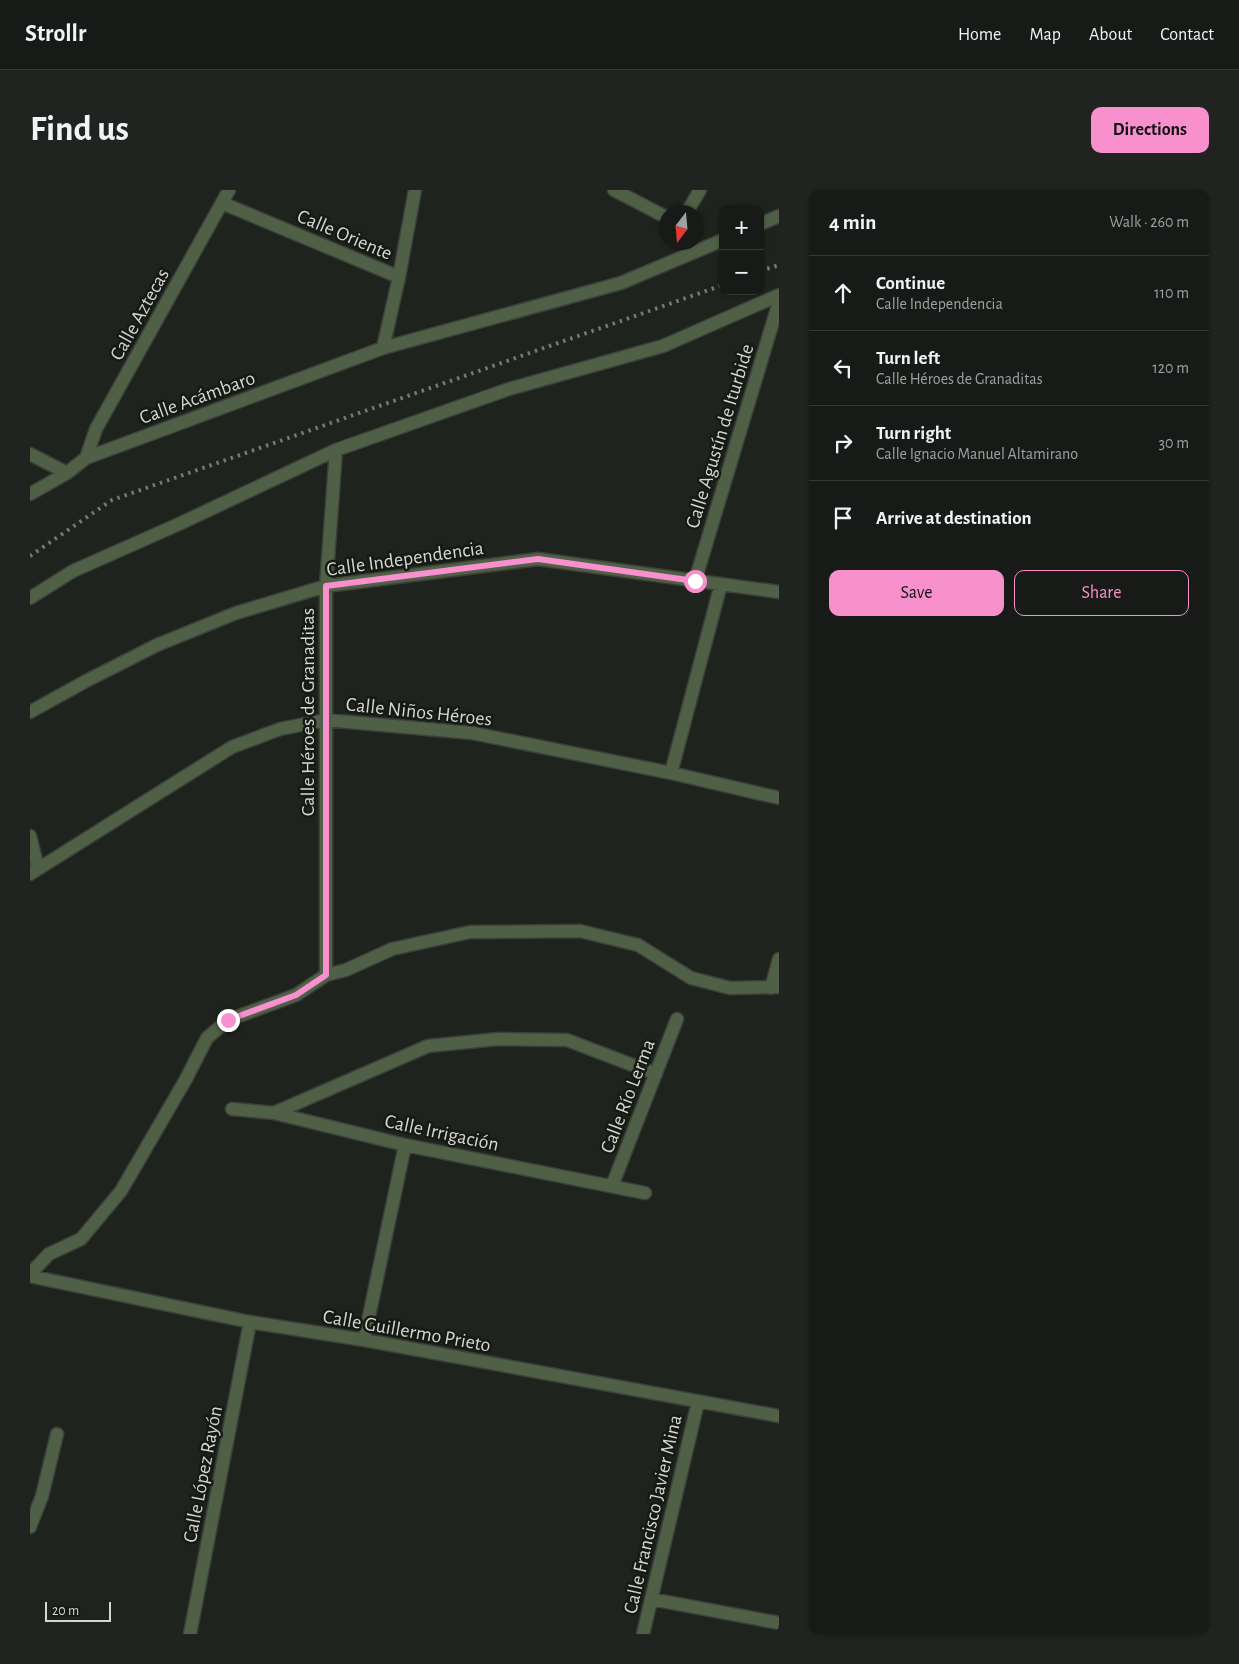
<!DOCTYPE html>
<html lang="en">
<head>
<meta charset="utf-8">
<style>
  body { margin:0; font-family:"Alegreya Sans",sans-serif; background:#20231f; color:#f1f3f6 }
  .controls { position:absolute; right:15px; top:15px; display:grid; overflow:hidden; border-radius:10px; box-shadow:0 1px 4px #0004 }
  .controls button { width:45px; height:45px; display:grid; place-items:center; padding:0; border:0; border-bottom:1px solid #363835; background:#171a16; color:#f1f3f6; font:25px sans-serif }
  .compass { position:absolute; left:629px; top:15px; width:45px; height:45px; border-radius:50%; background:#171a16; box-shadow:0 1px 4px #0004; rotate:196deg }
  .scale { position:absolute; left:15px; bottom:12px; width:66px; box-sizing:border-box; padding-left:5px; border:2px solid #d5d7d3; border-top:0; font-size:14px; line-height:18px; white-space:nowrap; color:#d5d7d3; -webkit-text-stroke:4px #161a14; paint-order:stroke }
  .stop { position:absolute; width:15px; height:15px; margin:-11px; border:4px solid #f790cd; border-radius:50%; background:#fff }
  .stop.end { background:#f790cd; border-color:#fff; box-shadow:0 1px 5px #0008 }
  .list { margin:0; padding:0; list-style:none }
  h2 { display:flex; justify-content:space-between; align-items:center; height:65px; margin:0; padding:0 20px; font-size:21px }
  h2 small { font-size:16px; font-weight:400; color:#9ea1a1 }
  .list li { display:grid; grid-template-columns:32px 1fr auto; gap:15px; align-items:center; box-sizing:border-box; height:75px; padding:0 20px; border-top:1px solid #363835 }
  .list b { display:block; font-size:19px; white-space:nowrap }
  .list p { margin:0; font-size:16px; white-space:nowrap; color:#9ea1a1 }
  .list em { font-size:16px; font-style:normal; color:#9ea1a1 }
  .actions { display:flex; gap:10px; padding:15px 20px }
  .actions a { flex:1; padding:11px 0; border:1px solid #f790cd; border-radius:10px; text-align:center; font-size:18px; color:#f790cd }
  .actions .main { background:#f790cd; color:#111 }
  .icon { flex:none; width:28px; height:28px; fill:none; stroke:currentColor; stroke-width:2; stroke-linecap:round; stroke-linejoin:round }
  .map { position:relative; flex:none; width:749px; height:1444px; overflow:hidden; border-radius:10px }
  header { display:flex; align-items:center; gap:30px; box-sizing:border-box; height:70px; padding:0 25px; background:#171a16; border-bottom:1px solid #363835 }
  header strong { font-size:24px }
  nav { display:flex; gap:28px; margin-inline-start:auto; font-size:18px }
  .intro { display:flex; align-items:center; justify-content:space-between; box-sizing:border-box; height:120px; padding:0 30px }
  h1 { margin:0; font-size:35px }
  .button { padding:12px 22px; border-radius:10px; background:#f790cd; color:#111; font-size:18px; font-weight:700 }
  main { display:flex; gap:30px; padding:0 30px }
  aside { flex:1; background:#171a16; border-radius:10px; box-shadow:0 1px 4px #0004 }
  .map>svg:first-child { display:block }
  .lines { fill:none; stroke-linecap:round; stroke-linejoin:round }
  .minor-casing { stroke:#3c403a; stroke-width:15 }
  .minor { stroke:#506047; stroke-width:12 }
  .rail { stroke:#757873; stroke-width:4; stroke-dasharray:2.5 5; stroke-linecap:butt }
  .route { stroke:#f790cd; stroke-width:6 }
  .labels { text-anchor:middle; stroke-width:5; stroke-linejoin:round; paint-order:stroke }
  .street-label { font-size:20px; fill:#d5d7d3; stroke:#161a14 }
</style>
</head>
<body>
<header>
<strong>Strollr</strong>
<nav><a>Home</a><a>Map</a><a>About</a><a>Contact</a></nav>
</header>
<div class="intro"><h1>Find us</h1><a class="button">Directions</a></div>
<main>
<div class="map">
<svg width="749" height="1444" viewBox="0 0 749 1444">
  <rect width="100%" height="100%" fill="#1f231d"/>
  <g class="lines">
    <g class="minor-casing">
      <path id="minor" d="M584,0L636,27
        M192,13L369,87
        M657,22L670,0
        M730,34L749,26
        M353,158L369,87L385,0
        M0,264L37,283
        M56,268L66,239L199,0
        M0,304L37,283L56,268L353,158L591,93L693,50
        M665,391L749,112
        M0,408L43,381L149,334L306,260L479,199L633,156L749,105
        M0,522L56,491L127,455L206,423L296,396L508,369L749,402
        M641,583L691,394
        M0,646L8,678
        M0,684L202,557L250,539L296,530L442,543L641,583L749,608
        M296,785V396L306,260
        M741,798L749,769
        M202,919L244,923L375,955L615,1003
        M244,923L398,856L468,849L537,850L626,884
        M582,996L647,829
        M0,1084L19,1064L51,1049L91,1001L156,889L177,848L198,830L266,805L296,785L316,780L362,759L440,742L550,741L608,755L661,788L700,798L749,797
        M0,1086L220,1132L334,1150L749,1226
        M334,1150L375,955
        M0,1337L12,1306L27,1244
        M621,1409L749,1433
        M160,1444L220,1132
        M613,1444L668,1212"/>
    </g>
    <use href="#minor" class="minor"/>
    <path class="rail" d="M730,81L749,75
      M0,366L82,310L693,95"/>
  </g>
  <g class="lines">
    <path class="route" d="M198,830L266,805L296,785V396L508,369L665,391"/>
  </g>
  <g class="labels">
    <g class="street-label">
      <text transform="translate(315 44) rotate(23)" y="7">Calle Oriente</text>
      <text transform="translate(109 124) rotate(-61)" y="7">Calle Aztecas</text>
      <text transform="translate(167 207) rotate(-20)" y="7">Calle Acámbaro</text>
      <text transform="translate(689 246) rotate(-73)" y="7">Calle Agustín de Iturbide</text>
      <text transform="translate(375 368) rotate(-8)" y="7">Calle Independencia</text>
      <text transform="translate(389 521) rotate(6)" y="7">Calle Niños Héroes</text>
      <text transform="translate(277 522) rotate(-90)" y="7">Calle Héroes de Granaditas</text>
      <text transform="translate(597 906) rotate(-69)" y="7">Calle Río Lerma</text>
      <text transform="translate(412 942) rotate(12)" y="7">Calle Irrigación</text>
      <text transform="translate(377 1140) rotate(10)" y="7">Calle Guillermo Prieto</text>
      <text transform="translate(172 1284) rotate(-79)" y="7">Calle López Rayón</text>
      <text transform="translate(622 1324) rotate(-77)" y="7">Calle Francisco Javier Mina</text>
    </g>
  </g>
</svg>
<div class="controls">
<button>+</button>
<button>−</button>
</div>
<svg class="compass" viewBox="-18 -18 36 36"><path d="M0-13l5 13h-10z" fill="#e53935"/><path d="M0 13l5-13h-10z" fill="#9ea1a1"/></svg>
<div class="scale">20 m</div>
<div class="stop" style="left:665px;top:391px"></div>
<div class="stop end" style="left:198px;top:830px"></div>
</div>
<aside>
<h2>4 min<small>Walk · 260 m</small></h2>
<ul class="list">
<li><svg class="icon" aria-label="ahead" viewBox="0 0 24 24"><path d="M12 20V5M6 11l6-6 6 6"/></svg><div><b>Continue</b><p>Calle Independencia</p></div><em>110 m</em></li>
<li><svg class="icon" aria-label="left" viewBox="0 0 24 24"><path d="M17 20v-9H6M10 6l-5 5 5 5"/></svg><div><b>Turn left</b><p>Calle Héroes de Granaditas</p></div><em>120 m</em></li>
<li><svg class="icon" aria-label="right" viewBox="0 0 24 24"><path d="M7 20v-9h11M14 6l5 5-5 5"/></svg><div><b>Turn right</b><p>Calle Ignacio Manuel Altamirano</p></div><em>30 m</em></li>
<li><svg class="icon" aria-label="arrive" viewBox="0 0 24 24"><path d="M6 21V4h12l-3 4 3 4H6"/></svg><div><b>Arrive at destination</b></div></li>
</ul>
<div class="actions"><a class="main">Save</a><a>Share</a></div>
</aside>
</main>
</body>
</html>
